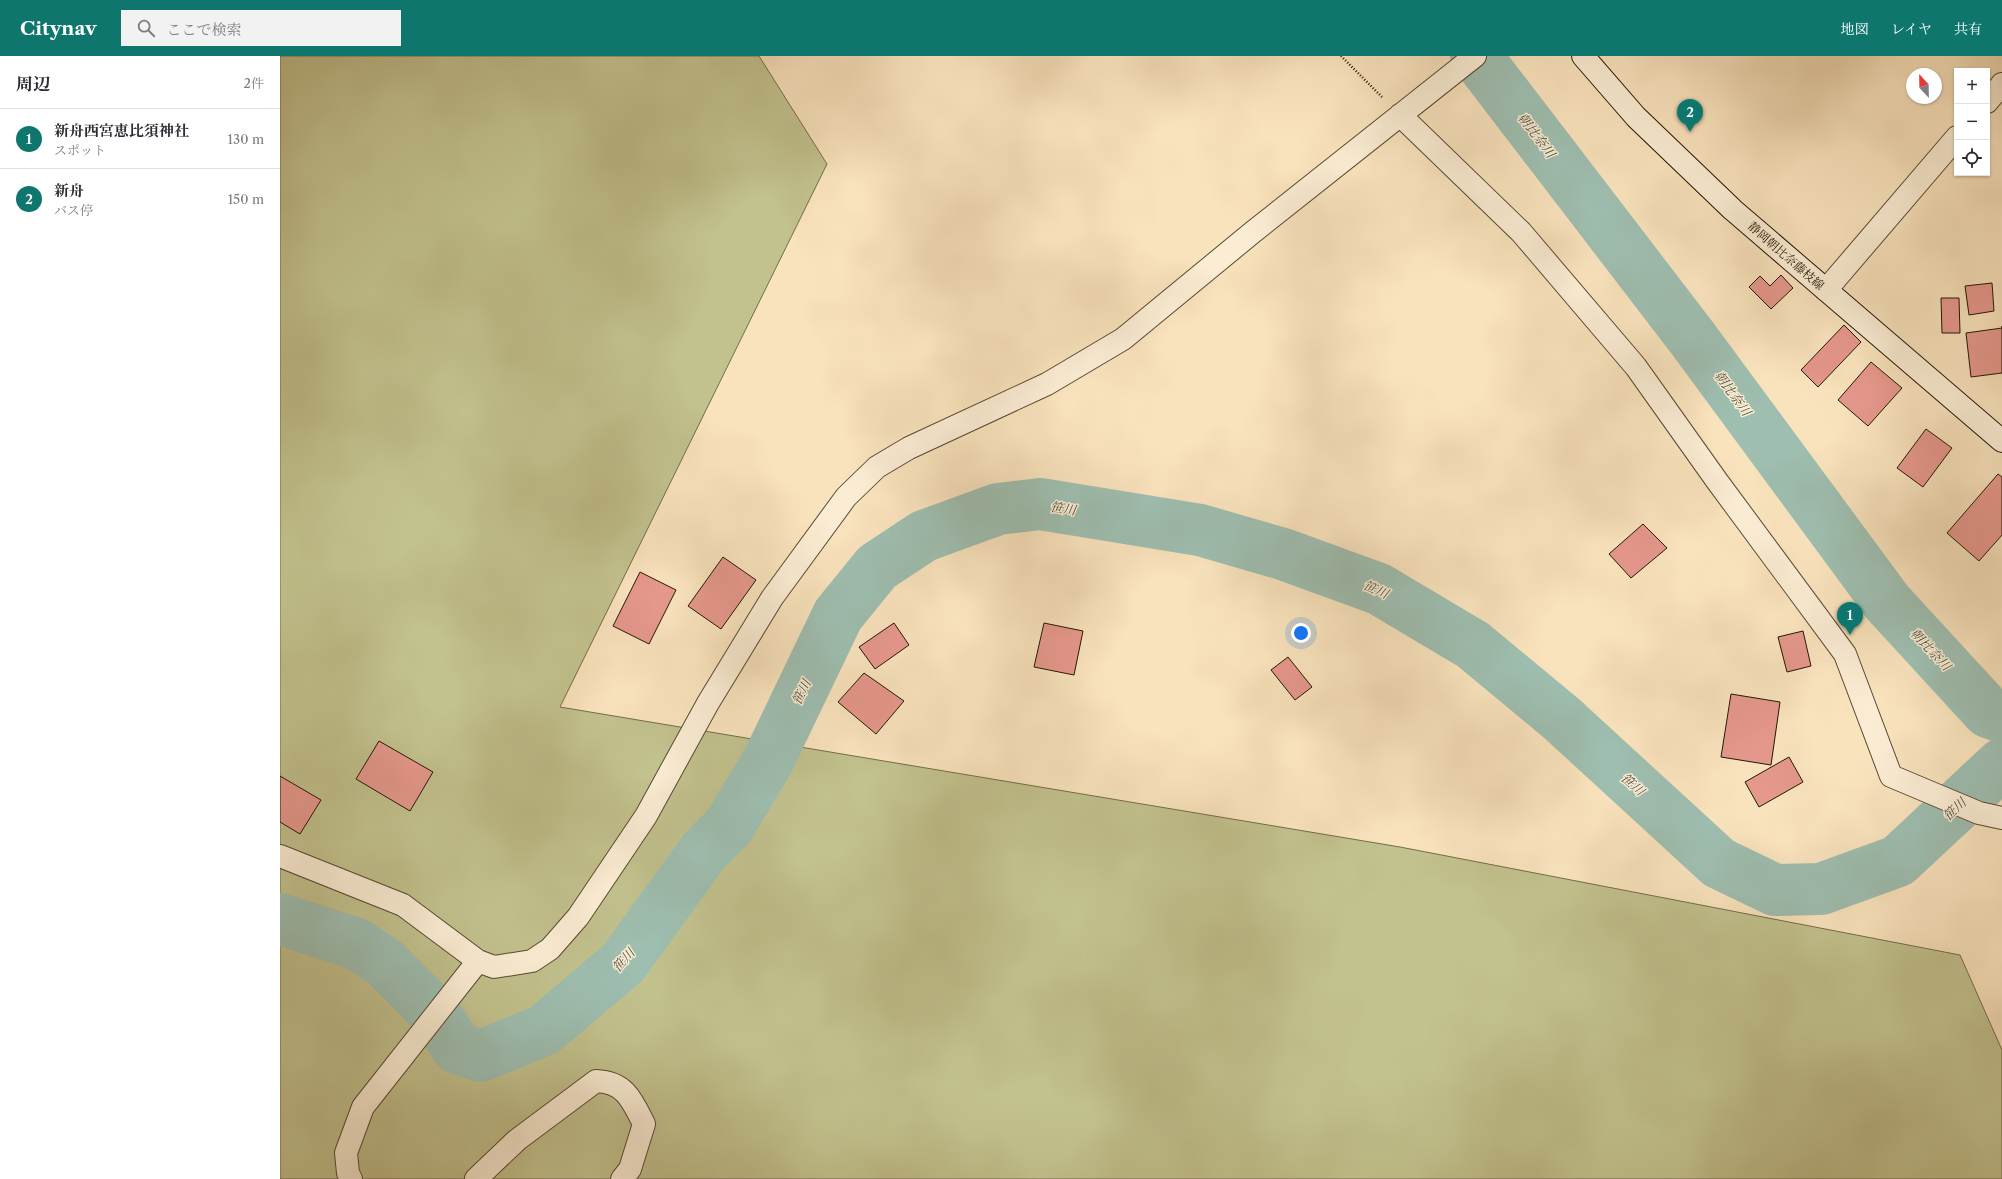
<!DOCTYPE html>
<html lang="ja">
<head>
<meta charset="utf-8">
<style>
  body { margin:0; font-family:"Libre Caslon Text","Noto Serif JP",serif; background:#f2f2f3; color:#2b2b33 }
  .controls { position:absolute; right:12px; top:12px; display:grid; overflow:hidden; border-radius:0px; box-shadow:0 1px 3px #0004 }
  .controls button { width:36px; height:36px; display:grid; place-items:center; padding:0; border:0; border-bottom:1px solid #e1e1e2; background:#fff; color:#2b2b33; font:20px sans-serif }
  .compass { position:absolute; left:1626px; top:12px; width:36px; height:36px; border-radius:50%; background:#fff; box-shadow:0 1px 3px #0004; rotate:338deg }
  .you { position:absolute; left:1021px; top:577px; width:14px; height:14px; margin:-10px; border:3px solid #fff; border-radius:50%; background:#1a73e8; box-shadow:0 0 0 6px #1a73e833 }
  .badge { display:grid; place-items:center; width:26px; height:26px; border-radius:50%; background:#0f766e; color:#fff; font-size:13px; font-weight:700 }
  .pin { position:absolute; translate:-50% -33px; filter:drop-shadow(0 1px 2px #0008) }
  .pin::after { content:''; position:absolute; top:21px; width:14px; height:12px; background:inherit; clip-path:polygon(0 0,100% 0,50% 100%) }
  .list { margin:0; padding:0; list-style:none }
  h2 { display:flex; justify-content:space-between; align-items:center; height:52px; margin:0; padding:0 16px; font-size:17px }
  h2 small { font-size:13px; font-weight:400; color:#7c7c81 }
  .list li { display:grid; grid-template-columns:26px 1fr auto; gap:12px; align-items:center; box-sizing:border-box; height:60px; padding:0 16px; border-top:1px solid #e1e1e2 }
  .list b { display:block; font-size:15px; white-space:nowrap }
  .list p { margin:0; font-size:13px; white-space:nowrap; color:#7c7c81 }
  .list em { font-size:13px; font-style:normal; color:#7c7c81 }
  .icon { flex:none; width:22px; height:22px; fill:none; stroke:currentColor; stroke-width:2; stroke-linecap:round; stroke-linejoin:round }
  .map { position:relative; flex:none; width:1722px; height:1123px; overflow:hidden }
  header { display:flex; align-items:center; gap:24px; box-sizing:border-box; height:56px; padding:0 20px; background:#0f766e; color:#fff }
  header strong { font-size:19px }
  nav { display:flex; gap:22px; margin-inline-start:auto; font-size:14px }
  .search { width:280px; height:36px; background:#f2f2f3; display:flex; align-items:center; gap:10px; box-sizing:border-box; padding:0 14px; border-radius:0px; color:#7c7c81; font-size:15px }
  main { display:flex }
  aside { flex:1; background:#fff }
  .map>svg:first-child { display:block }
  .green { fill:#c2c28e; stroke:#726c49 }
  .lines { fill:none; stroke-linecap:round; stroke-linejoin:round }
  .river { stroke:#9ebeb0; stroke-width:52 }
  .building { fill:#e6988d; stroke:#231604 }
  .street-casing { stroke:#584932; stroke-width:24 }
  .secondary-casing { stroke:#231604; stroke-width:24 }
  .path { stroke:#231604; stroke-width:2.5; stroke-dasharray:1 2; stroke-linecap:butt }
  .street { stroke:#fbedd4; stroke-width:22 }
  .secondary { stroke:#fbedd4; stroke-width:22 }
  .labels { text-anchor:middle; stroke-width:3; stroke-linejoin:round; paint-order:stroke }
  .street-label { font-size:12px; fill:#231604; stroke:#fbedd4 }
  .water-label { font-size:13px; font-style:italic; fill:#4e5140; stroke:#fbedd4 }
</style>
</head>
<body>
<header>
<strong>Citynav</strong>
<div class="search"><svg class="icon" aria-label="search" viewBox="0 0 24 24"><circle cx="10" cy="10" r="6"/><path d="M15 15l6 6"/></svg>ここで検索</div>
<nav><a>地図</a><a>レイヤ</a><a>共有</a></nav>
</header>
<main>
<aside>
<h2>周辺<small>2件</small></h2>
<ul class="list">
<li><span class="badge">1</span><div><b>新舟西宮恵比須神社</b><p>スポット</p></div><em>130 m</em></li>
<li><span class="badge">2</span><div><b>新舟</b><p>バス停</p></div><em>150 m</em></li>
</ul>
</aside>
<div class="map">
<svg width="1722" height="1123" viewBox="0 0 1722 1123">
  <rect width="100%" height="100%" fill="#f9e3bd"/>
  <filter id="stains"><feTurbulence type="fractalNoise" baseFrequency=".005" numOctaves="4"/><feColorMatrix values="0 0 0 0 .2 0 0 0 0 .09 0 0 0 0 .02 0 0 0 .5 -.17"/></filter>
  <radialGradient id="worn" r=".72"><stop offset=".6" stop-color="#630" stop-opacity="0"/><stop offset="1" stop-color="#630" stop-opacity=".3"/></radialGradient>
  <path class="green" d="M0,0H479L547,108L280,651L1120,791L1680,899L1722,994V1123H0Z"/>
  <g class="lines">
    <path class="river" d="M1196,0L1413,283L1607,546L1708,656L1722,661
      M0,863L77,888L105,907L155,957L177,992L201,1000L264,974L343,907L424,795L449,770L488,705L558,559L597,511L644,480L718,453L760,448L920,474L1003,498L1099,533L1193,589L1281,662L1439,807L1495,834L1541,833L1618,805L1722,708"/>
  </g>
  <path class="building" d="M1501,219L1513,232L1491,253L1469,231L1480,220L1490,230Z
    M1712,227L1714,255L1689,259L1685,230Z
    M1661,242H1679L1680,277H1662Z
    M1564,269L1581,286L1538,331L1521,314Z
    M1722,270V317L1691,321L1686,277L1722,272Z
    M1591,306L1622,332L1588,370L1558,344Z
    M1646,373L1672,392L1643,431L1617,412Z
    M1718,418L1722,421V479L1699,505L1667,477Z
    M1363,468L1387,492L1351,522L1329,498Z
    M443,501L476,524L441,573L408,550Z
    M360,516L396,534L369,588L333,570Z
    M614,567L629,589L595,613L579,591Z
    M764,567L803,575L794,619L754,611Z
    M1523,575L1531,610L1507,616L1498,581Z
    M1008,601L1032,631L1015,644L991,614Z
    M584,617L624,645L596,678L558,646Z
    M1451,638L1500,646L1491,709L1441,701Z
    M99,685L153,716L130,755L76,723Z
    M1509,701L1523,726L1479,751L1465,726Z
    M0,720L41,744L20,778L0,766Z"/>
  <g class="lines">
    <g class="street-casing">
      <path id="street" d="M1707,46L1722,28
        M1120,59L1241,176L1356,311L1437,425L1565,598L1611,720L1699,757L1722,762
        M1546,234L1677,81
        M0,800L123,849L198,905L214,911L252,905L270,893L298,861L366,760L428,647L492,542L566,441L597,411L629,392L767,328L843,283L973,176L1195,0
        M71,1123L68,1117L66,1097L83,1051L198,905
        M196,1123L237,1084L316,1025C345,1026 352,1044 364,1068L350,1113L342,1123"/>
    </g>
    <g class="secondary-casing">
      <path id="secondary" d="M1303,0L1356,61L1453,154L1722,385"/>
    </g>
    <path class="path" d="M1061,0L1102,41"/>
    <use href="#street" class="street"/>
    <use href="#secondary" class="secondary"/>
  </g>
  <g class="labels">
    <g class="street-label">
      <text transform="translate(1506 200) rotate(41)" y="4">静岡朝比奈藤枝線</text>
    </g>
    <g class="water-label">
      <text transform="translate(1257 79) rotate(53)" y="5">朝比奈川</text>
      <text transform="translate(1453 337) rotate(54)" y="5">朝比奈川</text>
      <text transform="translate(783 452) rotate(9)" y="5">笹川</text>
      <text transform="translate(1096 533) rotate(24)" y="5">笹川</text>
      <text transform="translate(1651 593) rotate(47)" y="5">朝比奈川</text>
      <text transform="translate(521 636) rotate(-64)" y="5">笹川</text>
      <text transform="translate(1353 728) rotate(42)" y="5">笹川</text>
      <text transform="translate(1674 753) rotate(-43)" y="5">笹川</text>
      <text transform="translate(343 904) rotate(-48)" y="5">笹川</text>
    </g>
  </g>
  <rect width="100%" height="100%" filter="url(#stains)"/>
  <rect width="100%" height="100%" fill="url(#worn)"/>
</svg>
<div class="controls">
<button>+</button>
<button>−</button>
<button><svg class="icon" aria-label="locate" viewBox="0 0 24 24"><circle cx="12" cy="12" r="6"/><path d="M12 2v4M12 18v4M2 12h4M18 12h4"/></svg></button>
</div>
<svg class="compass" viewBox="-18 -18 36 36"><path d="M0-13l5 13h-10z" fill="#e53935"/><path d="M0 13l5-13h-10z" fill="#7c7c81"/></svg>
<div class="you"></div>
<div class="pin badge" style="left:1570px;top:579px">1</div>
<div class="pin badge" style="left:1410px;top:76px">2</div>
</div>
</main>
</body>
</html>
